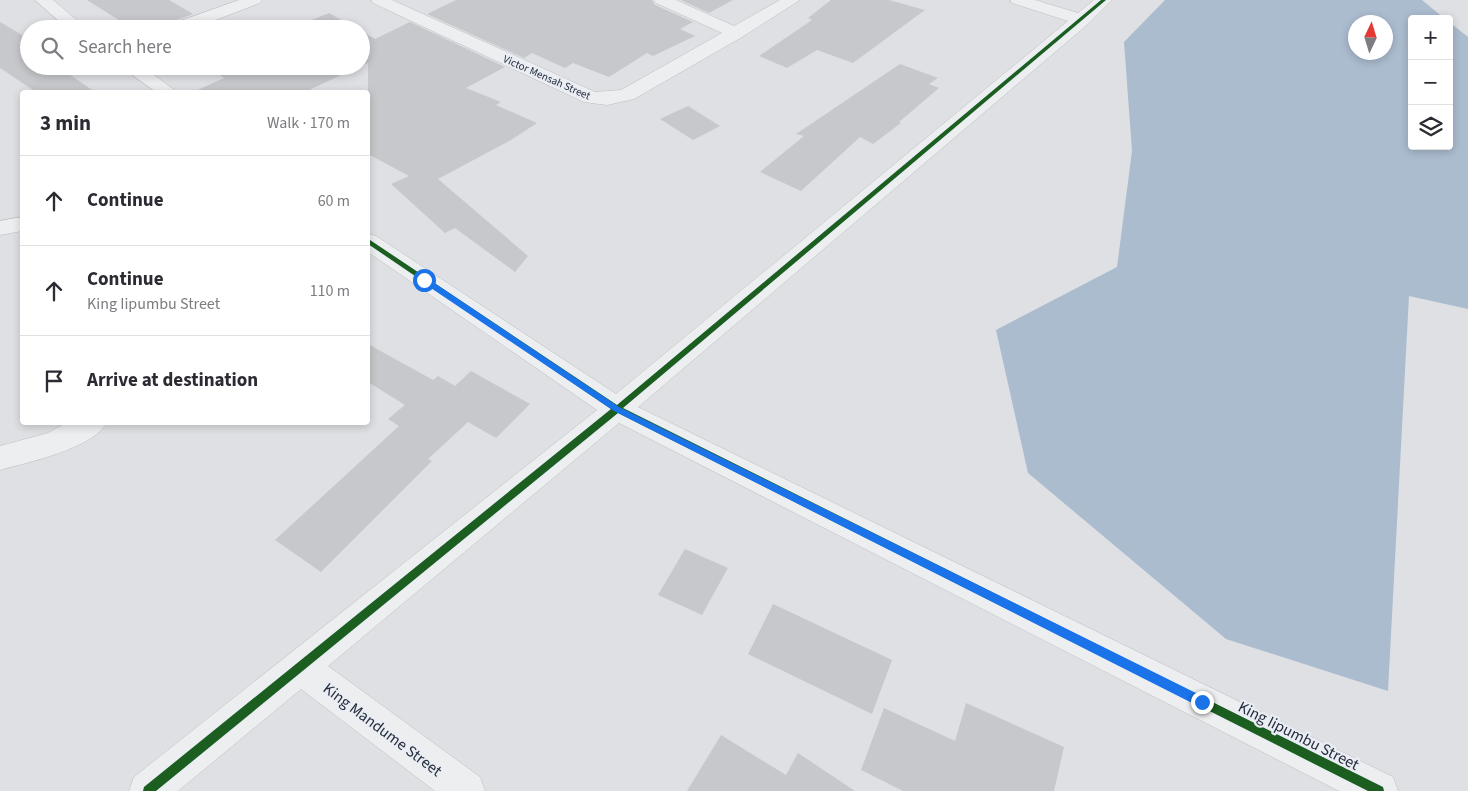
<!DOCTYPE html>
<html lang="en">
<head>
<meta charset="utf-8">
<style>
  body { margin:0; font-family:"Source Sans 3",sans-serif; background:#f2f2f3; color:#2b2b33 }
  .controls { position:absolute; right:15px; top:15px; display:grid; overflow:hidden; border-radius:5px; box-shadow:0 2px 8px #0003 }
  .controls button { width:45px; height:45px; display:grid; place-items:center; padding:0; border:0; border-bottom:1px solid #e1e1e2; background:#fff; color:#2b2b33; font:25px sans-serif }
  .compass { position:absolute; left:1348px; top:15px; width:45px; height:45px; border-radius:50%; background:#fff; box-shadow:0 2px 8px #0003; rotate:4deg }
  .stop { position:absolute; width:15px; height:15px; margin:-11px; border:4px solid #1a73e8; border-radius:50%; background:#fff }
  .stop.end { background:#1a73e8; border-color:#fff; box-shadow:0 1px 5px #0008 }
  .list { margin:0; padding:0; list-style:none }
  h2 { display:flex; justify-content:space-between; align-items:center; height:65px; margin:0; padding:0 20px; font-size:21px }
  h2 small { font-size:16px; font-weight:400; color:#7c7c81 }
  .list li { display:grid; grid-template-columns:32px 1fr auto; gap:15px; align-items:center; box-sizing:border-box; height:90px; padding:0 20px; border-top:1px solid #e1e1e2 }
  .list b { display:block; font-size:19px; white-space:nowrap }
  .list p { margin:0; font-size:16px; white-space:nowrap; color:#7c7c81 }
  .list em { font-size:16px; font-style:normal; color:#7c7c81 }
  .icon { flex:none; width:28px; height:28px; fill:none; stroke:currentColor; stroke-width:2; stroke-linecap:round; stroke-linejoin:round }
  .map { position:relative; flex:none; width:1468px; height:791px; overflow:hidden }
  .search { position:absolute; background:#fff; box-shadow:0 2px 8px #0003; left:20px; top:20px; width:350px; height:55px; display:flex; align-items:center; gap:12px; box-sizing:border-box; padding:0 18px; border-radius:28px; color:#7c7c81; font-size:19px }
  .panel { position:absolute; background:#fff; box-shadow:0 2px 8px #0003; left:20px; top:90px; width:350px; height:335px; border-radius:5px }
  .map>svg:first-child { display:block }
  .water { fill:#abbccf; fill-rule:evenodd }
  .building { fill:#c6c8cb }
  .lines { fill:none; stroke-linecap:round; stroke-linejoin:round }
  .minor-casing { stroke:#bcbec1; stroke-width:1 }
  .minor { fill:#edeef0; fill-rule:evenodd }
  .cycleway-casing { stroke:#eaeef4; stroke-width:3 }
  .cycleway { fill:#1b5e20; fill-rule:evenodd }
  .route { fill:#1a73e8 }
  .labels { text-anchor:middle; stroke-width:4.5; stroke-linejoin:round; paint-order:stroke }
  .far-street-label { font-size:11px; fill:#252d3c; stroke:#eaeef4 }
  .near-street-label { font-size:16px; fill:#252d3c; stroke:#eaeef4 }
</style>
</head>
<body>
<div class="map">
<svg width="1468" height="791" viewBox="0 0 1468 791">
  <rect width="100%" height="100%" fill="#dee0e3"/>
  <path class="water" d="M1165,0H1422L1445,19H1412V146H1449V22L1468,37V309L1409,296L1388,691L1226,639L1028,473L996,330L1117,267L1132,151L1124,42ZM1356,22H1386V52H1356Z"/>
  <path class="building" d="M87,0H169L193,14L168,23L165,29H133Z
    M456,0H652L655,5L693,22L680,29L695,36L653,56L647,53L609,77L573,63L565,68L532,53L524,58L427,14Z
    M681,0H733L709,13Z
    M831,0H889L925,10L853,63L817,50L787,68L759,56L812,20L808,18Z
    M329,13L357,29H289Z
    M0,22L29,39V66H72L63,70L95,92H36L0,68Z
    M410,22L505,67L466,88L501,102L496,105L537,123L511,140L438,179L528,256L515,272L455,228L445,233L391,184L409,176L368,154V63L361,66V31L375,39Z
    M900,64L938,78L929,84L939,88L899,122L901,123L873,144L860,137L801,191L760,172L804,136L796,134Z
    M207,66H360L305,92H193L224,78Z
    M688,106L720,126L693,140L660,119Z
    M368,344L433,380L438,376L455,386L471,371L530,404L496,438L468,422L428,459L432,461L321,572L275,540L399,426L388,419L405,405L368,382Z
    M685,549L728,568L702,615L658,595Z
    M773,604L892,660L872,714L748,654Z
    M966,703L1064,747L1054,791H903L861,770L884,708L955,741Z
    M721,735L786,775L798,753L855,791H687Z"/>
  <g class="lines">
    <g class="minor-casing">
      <path id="minor" d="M35,0H53L87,29H68Z
        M239,0H262L260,3L192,29H167L169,25Z
        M371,0H392L595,92L621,90L722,33L656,3L654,0H676L734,26L780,0H800L742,37L634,99L607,105L584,102L373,3Z
        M1010,0H1035L1078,13L1094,0H1112L1088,24L638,407L1393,777L1398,791H1339L619,423L328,666L480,777L485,791H435L301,689L178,791H129L134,777L597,410L368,252V234L376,236L616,394L1068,21L1012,3Z
        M120,66H142L177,92H156Z
        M22,217V231L0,235V221Z
        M68,422H107C93,449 28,462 0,470V446L48,433Z"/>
    </g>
    <use href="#minor" class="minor"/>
    <g class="cycleway-casing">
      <path id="cycleway" d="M1101,0H1106L623,408L1383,787L1384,791H1368L618,413L156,791H143L144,787L611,409L368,244V239L370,240L617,405Z"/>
    </g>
    <use href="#cycleway" class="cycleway"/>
  </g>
  <path class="route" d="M422,278H427L619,407L1206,698V706H1198L614,411L422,282Z"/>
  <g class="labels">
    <g class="far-street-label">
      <text transform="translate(547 77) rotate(24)" y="4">Victor Mensah Street</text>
    </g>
    <g class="near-street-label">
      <text transform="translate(383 729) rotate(37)" y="6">King Mandume Street</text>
      <text transform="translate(1299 735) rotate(27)" y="6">King Iipumbu Street</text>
    </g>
  </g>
</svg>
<div class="controls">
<button>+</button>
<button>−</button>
<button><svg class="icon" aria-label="layers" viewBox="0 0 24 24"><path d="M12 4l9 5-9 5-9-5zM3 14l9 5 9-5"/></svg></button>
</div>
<svg class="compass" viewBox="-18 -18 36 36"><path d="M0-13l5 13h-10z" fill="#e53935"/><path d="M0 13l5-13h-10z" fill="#7c7c81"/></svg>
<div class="stop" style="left:424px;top:280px"></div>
<div class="stop end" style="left:1202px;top:702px"></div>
<div class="search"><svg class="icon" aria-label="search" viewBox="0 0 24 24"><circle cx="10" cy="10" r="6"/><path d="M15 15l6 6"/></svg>Search here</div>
<section class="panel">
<h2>3 min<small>Walk · 170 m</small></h2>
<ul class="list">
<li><svg class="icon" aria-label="ahead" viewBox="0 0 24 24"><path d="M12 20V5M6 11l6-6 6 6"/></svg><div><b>Continue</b></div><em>60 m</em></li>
<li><svg class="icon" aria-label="ahead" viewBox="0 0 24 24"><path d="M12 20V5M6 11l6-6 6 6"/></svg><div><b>Continue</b><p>King Iipumbu Street</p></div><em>110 m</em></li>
<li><svg class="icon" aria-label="arrive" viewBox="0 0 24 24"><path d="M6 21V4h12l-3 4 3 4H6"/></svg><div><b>Arrive at destination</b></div></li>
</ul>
</section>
</div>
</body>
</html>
